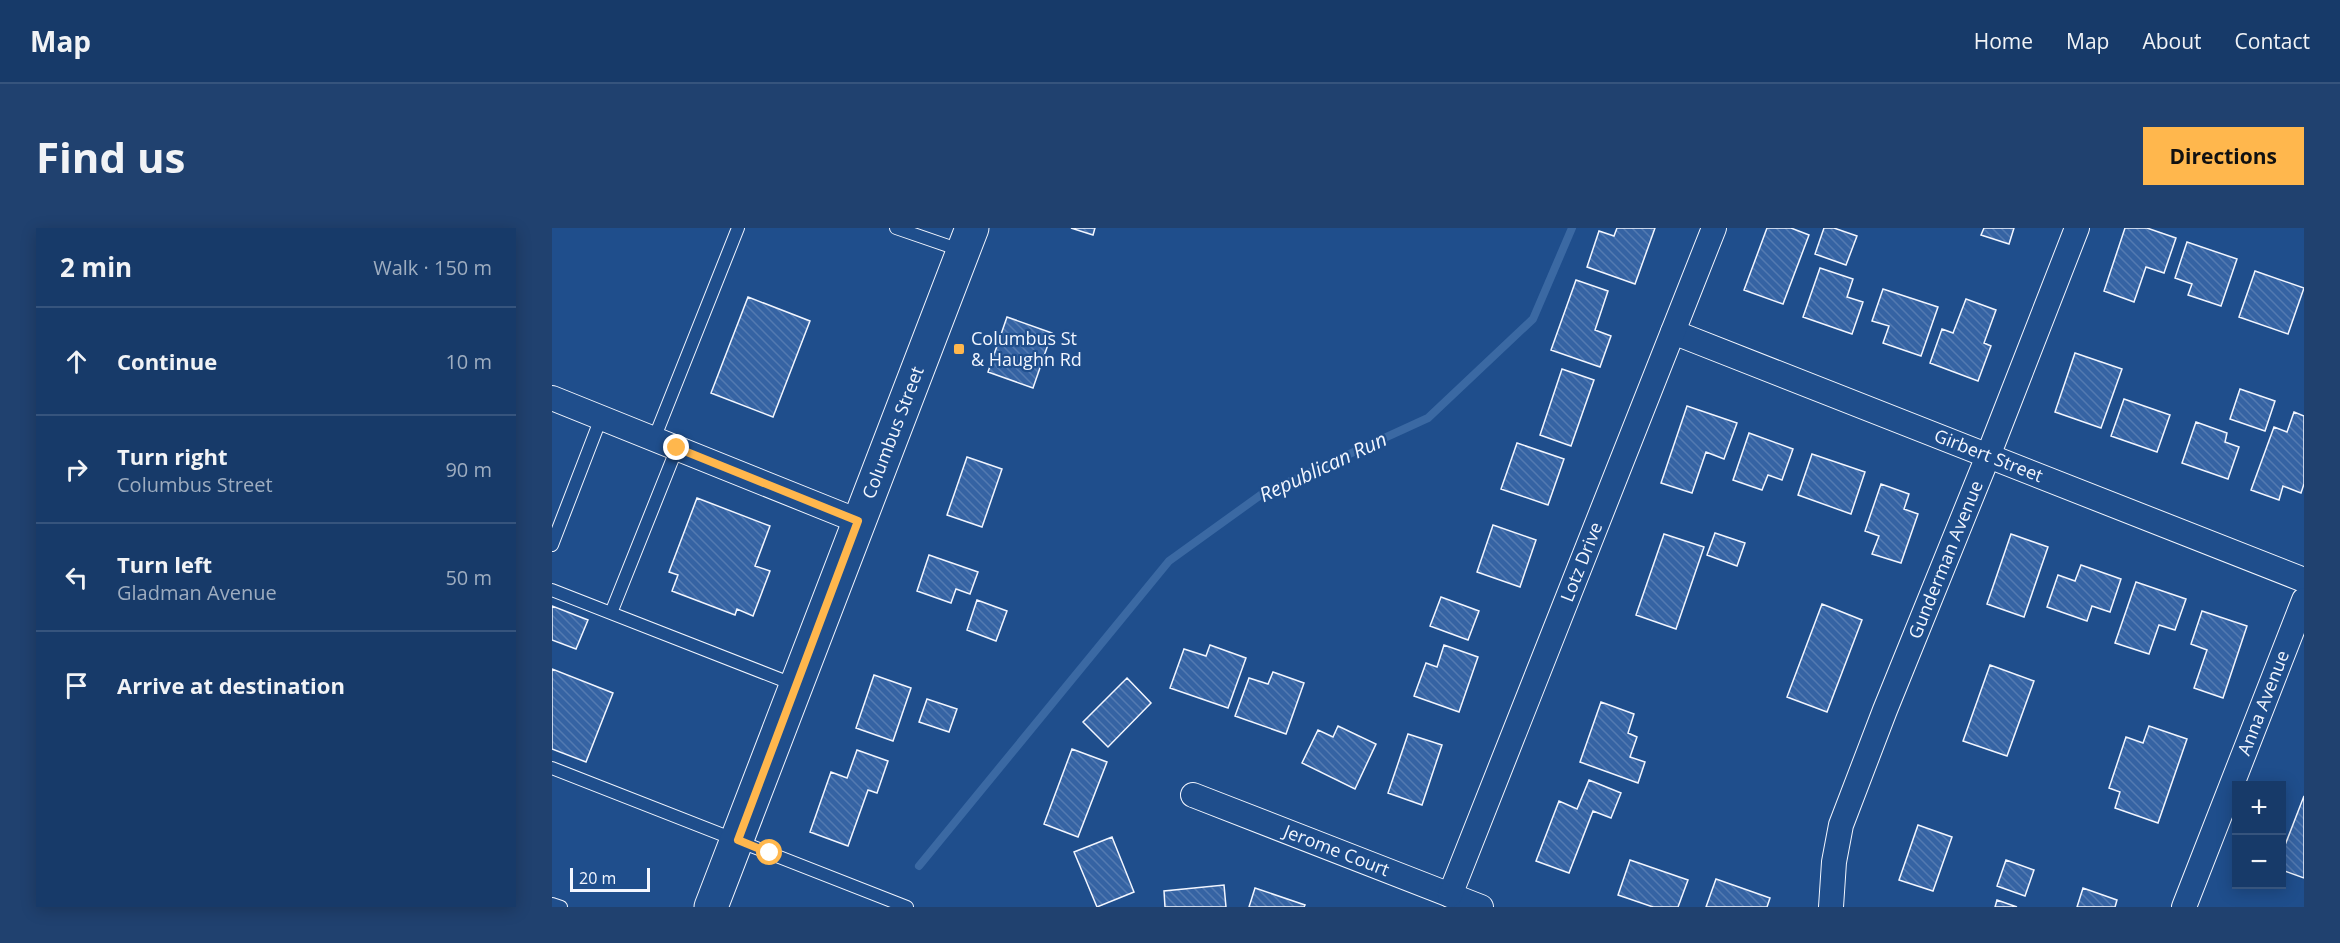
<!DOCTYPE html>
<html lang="en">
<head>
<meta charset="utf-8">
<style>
  body { margin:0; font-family:"Open Sans",sans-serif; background:#20416f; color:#f1f3f6 }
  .controls { position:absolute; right:18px; bottom:18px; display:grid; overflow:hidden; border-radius:0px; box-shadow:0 3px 15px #0003 }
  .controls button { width:54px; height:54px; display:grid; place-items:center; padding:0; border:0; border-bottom:2px solid #36547d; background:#173a69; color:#f1f3f6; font:30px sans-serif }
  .scale { position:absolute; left:18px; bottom:15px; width:80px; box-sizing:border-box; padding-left:6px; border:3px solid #f2f6ff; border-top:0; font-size:16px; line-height:21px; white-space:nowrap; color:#f2f6ff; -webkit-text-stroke:4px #1f4e8c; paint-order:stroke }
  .stop { position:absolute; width:18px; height:18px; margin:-14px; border:4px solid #ffb74d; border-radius:50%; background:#fff }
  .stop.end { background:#ffb74d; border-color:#fff; box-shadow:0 2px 6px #0008 }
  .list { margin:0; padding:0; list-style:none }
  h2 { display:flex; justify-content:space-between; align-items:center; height:78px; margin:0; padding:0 24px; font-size:26px }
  h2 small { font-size:20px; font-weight:400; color:#9eadc0 }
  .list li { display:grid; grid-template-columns:39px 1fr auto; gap:18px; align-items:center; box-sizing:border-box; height:108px; padding:0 24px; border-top:2px solid #36547d }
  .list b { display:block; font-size:22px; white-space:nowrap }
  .list p { margin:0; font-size:20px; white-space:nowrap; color:#9eadc0 }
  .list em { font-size:20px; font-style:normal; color:#9eadc0 }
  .icon { flex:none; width:33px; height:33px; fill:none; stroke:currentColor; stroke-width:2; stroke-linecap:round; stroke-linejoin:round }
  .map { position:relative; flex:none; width:1752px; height:679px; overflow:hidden; border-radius:0px }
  header { display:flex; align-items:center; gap:36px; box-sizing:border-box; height:84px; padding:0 30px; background:#173a69; border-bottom:2px solid #36547d }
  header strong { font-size:28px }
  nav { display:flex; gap:33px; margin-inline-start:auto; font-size:21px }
  .intro { display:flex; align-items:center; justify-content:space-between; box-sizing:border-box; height:144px; padding:0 36px }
  h1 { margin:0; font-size:42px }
  .button { padding:15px 27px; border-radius:0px; background:#ffb74d; color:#111; font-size:21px; font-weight:700 }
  main { display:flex; gap:36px; padding:0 36px }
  aside { flex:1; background:#173a69; border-radius:0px; box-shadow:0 3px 15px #0003 }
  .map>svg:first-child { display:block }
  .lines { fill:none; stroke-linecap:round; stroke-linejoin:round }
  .stream { stroke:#3b69a3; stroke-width:8 }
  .building { fill:url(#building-back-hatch); stroke:#f2f6ff; stroke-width:1.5 }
  .service-casing { stroke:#f2f6ff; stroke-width:14 }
  .minor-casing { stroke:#f2f6ff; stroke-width:26 }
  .secondary-casing { stroke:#f2f6ff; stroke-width:35 }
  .service { stroke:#1f4e8c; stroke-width:12 }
  .minor { stroke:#1f4e8c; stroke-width:24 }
  .secondary { stroke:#1f4e8c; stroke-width:33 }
  .route { stroke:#ffb74d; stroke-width:8 }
  .poi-dot { fill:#ffb74d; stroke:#1f4e8c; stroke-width:2 }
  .labels { text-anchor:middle; stroke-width:4.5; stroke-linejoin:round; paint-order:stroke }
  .poi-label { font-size:18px; fill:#f2f6ff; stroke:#1f4e8c; text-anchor:start }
  .street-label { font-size:18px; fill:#f2f6ff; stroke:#1f4e8c }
  .water-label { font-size:20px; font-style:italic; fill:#f2f6ff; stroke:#1f4e8c }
</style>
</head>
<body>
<header>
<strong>Map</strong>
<nav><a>Home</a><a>Map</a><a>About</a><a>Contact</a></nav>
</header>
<div class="intro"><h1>Find us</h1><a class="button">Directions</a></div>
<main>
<aside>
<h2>2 min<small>Walk · 150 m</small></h2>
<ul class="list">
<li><svg class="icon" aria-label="ahead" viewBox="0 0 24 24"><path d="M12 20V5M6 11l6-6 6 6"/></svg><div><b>Continue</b></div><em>10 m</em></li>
<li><svg class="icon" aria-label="right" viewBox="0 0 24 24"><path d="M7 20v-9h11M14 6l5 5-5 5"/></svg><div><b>Turn right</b><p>Columbus Street</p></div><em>90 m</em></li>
<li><svg class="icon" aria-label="left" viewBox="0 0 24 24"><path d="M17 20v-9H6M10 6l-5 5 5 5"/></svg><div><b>Turn left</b><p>Gladman Avenue</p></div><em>50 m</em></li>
<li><svg class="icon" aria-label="arrive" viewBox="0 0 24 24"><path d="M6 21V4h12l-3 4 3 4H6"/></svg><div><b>Arrive at destination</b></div></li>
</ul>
</aside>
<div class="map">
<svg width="1752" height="679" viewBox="0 0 1752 679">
  <defs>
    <pattern id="building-back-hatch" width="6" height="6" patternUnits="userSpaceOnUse" patternTransform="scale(1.5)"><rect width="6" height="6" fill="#3563a3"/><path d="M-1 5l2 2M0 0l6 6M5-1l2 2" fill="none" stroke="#537ab1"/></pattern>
  </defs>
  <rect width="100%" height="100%" fill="#1f4e8c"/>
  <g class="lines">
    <path class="stream" d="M367,638L617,333L710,266L876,190L981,91L1020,0"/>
  </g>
  <path class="building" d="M519,0H543L541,7Z
    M1065,0H1103L1083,56L1035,39L1047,3L1062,8Z
    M1215,0H1239L1257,7L1231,76L1192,62Z
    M1272,0H1282L1305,8L1294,37L1263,26Z
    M1432,0H1462L1457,16L1429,7Z
    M1573,0H1595L1624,10L1612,45L1594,39L1582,74L1552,63Z
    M1635,14L1685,31L1669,78L1636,67L1640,56L1623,50Z
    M1268,40L1301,51L1295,69L1311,74L1300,106L1251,89Z
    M1703,43L1752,60L1736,106L1687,89Z
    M1024,52L1056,63L1043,102L1059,108L1048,139L999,122Z
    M1331,61L1386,79L1369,128L1331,115L1337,98L1320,93Z
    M196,69L258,93L221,189L159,165Z
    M1414,71L1444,82L1432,115L1439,118L1426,153L1378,135L1390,101L1401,105Z
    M455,89L500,105L481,160L436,144Z
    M1523,125L1570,141L1549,200L1503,184Z
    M1010,141L1042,152L1019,218L988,207Z
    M1688,161L1723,173L1713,203L1678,191Z
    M1572,171L1618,187L1605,224L1559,208Z
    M1135,178L1185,195L1172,231L1154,224L1140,265L1109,255Z
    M1742,184L1752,188V256L1749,265L1731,258L1727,272L1699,262L1722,199L1735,204Z
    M1644,194L1675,205L1673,214L1687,219L1676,251L1630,235Z
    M1197,205L1241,221L1230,252L1216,247L1210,262L1181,252Z
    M965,215L1012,231L996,277L949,261Z
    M1260,226L1313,244L1299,286L1246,267Z
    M415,229L450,241L430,299L395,287Z
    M1329,256L1357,266L1352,281L1366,286L1349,335L1320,326L1327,308L1313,303Z
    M145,270L218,298L203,338L218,343L201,388L185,381L183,387L120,363L126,347L117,344Z
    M941,297L984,312L968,359L925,344Z
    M1163,305L1193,315L1185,338L1155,327Z
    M1112,306L1152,319L1124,401L1084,387Z
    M1459,306L1496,319L1472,389L1435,376Z
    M377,327L426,344L418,366L404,361L399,375L365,363Z
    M1529,337L1569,351L1558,384L1540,378L1535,393L1495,379L1506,347L1523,353Z
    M1584,354L1634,371L1623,402L1607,397L1597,426L1563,415Z
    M889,369L927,383L916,412L878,398Z
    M425,372L455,383L444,413L415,402Z
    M1270,376L1310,392L1275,484L1235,469Z
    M0,378L36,392L24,421L0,412Z
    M1650,383L1695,398L1671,470L1642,460L1655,422L1639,416Z
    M658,417L694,430L676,480L618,460L632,421L654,428Z
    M892,417L926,429L907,484L862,468L874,435L885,439Z
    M1438,437L1482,453L1455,528L1411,513Z
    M0,441L61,465L34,534L0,521Z
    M721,444L752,455L734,506L683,488L697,450L716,456Z
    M322,447L359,460L341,513L304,500Z
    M575,450L599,475L556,519L531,494Z
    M375,471L405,481L397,504L367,494Z
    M1049,474L1082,486L1076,505L1085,509L1078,529L1093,534L1086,555L1028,534Z
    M786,498L824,516L803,561L750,535L766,502L781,509Z
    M1597,498L1635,511L1606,595L1563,580L1568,564L1557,560L1574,509L1591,515Z
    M856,506L890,517L870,577L836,565Z
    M520,521L555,534L526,609L492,596Z
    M305,522L336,533L325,565L316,562L296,618L258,604L279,544L295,550Z
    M1037,552L1069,565L1059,590L1041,583L1017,645L984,633L1007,573L1025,581Z
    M1752,568V650L1730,642V625Z
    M1366,597L1400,609L1381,663L1347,652Z
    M560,609L582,664L545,679L522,624Z
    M1078,632L1136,652L1126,679H1101L1066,667Z
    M1454,632L1482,642L1473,668L1445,658Z
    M1164,651L1218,670L1215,679H1154Z
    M672,657L674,679H613L612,663Z
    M703,660L753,677L752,679H697Z
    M1531,660L1565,672L1563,679H1525Z
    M1445,672L1465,679H1443Z"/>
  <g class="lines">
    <g class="service-casing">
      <path id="service" d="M344,0L411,23
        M102,211L186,0
        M0,317L49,190
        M0,362L243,457
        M59,385L125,220
        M0,540L355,679
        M0,676L9,679"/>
    </g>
    <g class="minor-casing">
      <g id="minor">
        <path id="s1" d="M1121,104L1752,352"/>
        <path d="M0,170L306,293"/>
        <path id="s2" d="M641,567L929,679"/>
        <path id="s3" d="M898,667L1162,0"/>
        <path id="s4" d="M1279,679L1282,634L1289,597L1333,482L1436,228L1525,0"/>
        <path id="s5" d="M1632,679L1752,372"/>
      </g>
    </g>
    <g class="secondary-casing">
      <g id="secondary">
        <path id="s6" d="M159,679L420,0"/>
      </g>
    </g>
    <use href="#service" class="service"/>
    <use href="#minor" class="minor"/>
    <use href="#secondary" class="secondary"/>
  </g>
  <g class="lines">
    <path class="route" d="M125,220L306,293L186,612L218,625"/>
  </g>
  <rect class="poi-dot" x="401" y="115" width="12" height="12" rx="3"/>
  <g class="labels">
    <g class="poi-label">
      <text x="419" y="117">Columbus St<tspan x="419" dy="21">&amp; Haughn Rd</tspan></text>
    </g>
    <g class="street-label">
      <text dy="6" stroke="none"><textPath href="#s6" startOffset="508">Columbus Street</textPath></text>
      <text dy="6" stroke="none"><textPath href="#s1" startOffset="339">Girbert Street</textPath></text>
      <text dy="6" stroke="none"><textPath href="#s4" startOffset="368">Gunderman Avenue</textPath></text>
      <text dy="6" stroke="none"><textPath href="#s3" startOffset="358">Lotz Drive</textPath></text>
      <text dy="6" stroke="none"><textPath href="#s5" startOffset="219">Anna Avenue</textPath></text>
      <text dy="6" stroke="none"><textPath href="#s2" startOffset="154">Jerome Court</textPath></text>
    </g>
    <g class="water-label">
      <text transform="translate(771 239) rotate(-25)" y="7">Republican Run</text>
    </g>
  </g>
</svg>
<div class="controls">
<button>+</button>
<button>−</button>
</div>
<div class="scale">20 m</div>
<div class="stop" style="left:218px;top:625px"></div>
<div class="stop end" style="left:125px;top:220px"></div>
</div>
</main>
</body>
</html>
